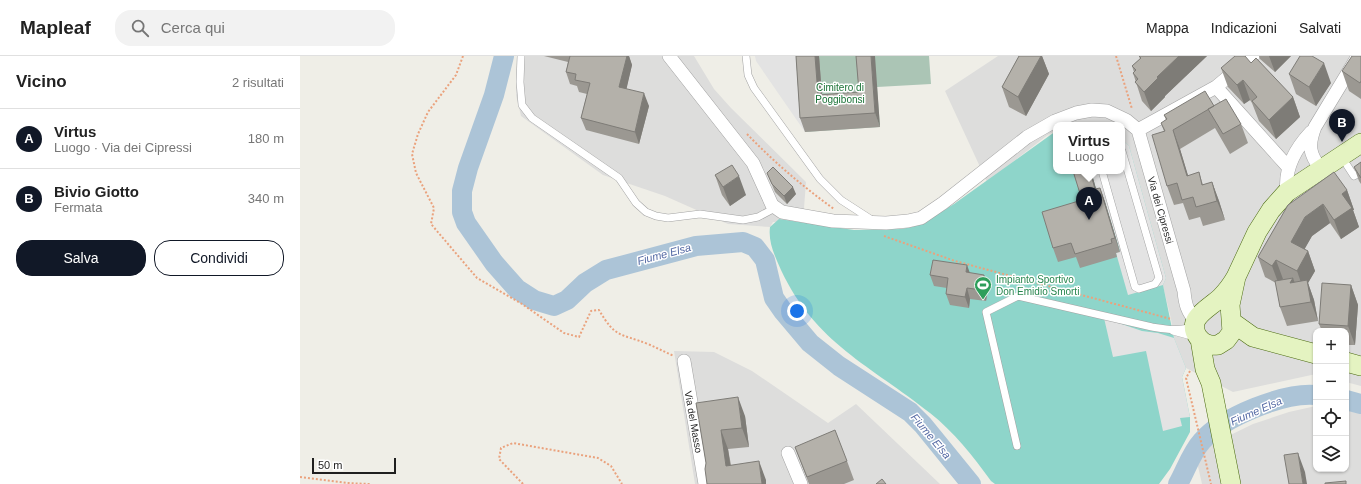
<!DOCTYPE html>
<html lang="it">
<head>
<meta charset="utf-8">
<style>
  body { margin:0; font-family:Helvetica,sans-serif; background:#f2f2f2; color:#222 }
  .controls { position:absolute; right:12px; bottom:12px; display:grid; overflow:hidden; border-radius:8px; box-shadow:0 1px 3px #0004 }
  .controls button { width:36px; height:36px; display:grid; place-items:center; padding:0; border:0; border-bottom:1px solid #e0e0e0; background:#fff; color:#222; font:20px sans-serif }
  .scale { position:absolute; left:12px; bottom:10px; width:84px; box-sizing:border-box; padding-left:4px; border:2px solid #1f1f1f; border-top:0; font-size:11px; line-height:14px; white-space:nowrap; color:#1f1f1f; -webkit-text-stroke:3px #fff; paint-order:stroke }
  .you { position:absolute; left:497px; top:255px; width:14px; height:14px; margin:-10px; border:3px solid #fff; border-radius:50%; background:#1a73e8; box-shadow:0 0 0 6px #1a73e833 }
  .badge { display:grid; place-items:center; width:26px; height:26px; border-radius:50%; background:#111827; color:#fff; font-size:13px; font-weight:700 }
  .pin { position:absolute; translate:-50% -33px; filter:drop-shadow(0 1px 2px #0008) }
  .pin::after { content:''; position:absolute; top:21px; width:14px; height:12px; background:inherit; clip-path:polygon(0 0,100% 0,50% 100%) }
  .popup { position:absolute; left:753px; top:66px; width:72px; height:52px; box-sizing:border-box; display:grid; place-content:center; border-radius:8px; background:#fff; filter:drop-shadow(0 1px 3px #0005); font-size:13px; white-space:nowrap; color:#767676 }
  .popup b { font-size:15px; color:#222 }
  .popup::after { content:''; position:absolute; left:50%; top:100%; margin-left:-8px; border:8px solid transparent; border-top-color:#fff }
  .list { margin:0; padding:0; list-style:none }
  h2 { display:flex; justify-content:space-between; align-items:center; height:52px; margin:0; padding:0 16px; font-size:17px }
  h2 small { font-size:13px; font-weight:400; color:#767676 }
  .list li { display:grid; grid-template-columns:26px 1fr auto; gap:12px; align-items:center; box-sizing:border-box; height:60px; padding:0 16px; border-top:1px solid #e0e0e0 }
  .list b { display:block; font-size:15px; white-space:nowrap }
  .list p { margin:0; font-size:13px; white-space:nowrap; color:#767676 }
  .list em { font-size:13px; font-style:normal; color:#767676 }
  .actions { display:flex; gap:8px; padding:12px 16px }
  .actions a { flex:1; padding:9px 0; border:1px solid #111827; border-radius:16px; text-align:center; font-size:14px; color:#111827 }
  .actions .main { background:#111827; color:#fff }
  .icon { flex:none; width:22px; height:22px; fill:none; stroke:currentColor; stroke-width:2; stroke-linecap:round; stroke-linejoin:round }
  .map { position:relative; flex:none; width:1061px; height:428px; overflow:hidden }
  header { display:flex; align-items:center; gap:24px; box-sizing:border-box; height:56px; padding:0 20px; background:#fff; border-bottom:1px solid #e0e0e0 }
  header strong { font-size:19px }
  nav { display:flex; gap:22px; margin-inline-start:auto; font-size:14px }
  .search { width:280px; height:36px; background:#f2f2f2; display:flex; align-items:center; gap:10px; box-sizing:border-box; padding:0 14px; border-radius:16px; color:#767676; font-size:15px }
  main { display:flex }
  aside { flex:1; background:#fff }
  .map>svg:first-child { display:block }
  .residential { fill:#dddddc }
  .cemetery { fill:#abc5b5 }
  .pitch { fill:#8ed5ca }
  .parking { fill:#e3e3e3 }
  .lines { fill:none; stroke-linecap:round; stroke-linejoin:round }
  .river { stroke:#acc4d7; stroke-width:20 }
  .lane-casing { stroke:#a3a3a3; stroke-width:8 }
  .street-casing { stroke:#a3a3a3; stroke-width:14 }
  .secondary-casing { stroke:#4c6b12; stroke-width:20 }
  .path { stroke:#eaa27d; stroke-width:2; stroke-dasharray:2 2; stroke-linecap:butt }
  .lane { stroke:#fff; stroke-width:7 }
  .street { stroke:#fff; stroke-width:13 }
  .secondary { stroke:#e4f3c1; stroke-width:19 }
  .wall { fill:#9b9892 }
  .shaded-wall { fill:#7e7c77 }
  .building { fill:#b4b1aa; stroke:#7e7c77 }
  .labels { text-anchor:middle; stroke-width:3; stroke-linejoin:round; paint-order:stroke }
  .park-label { font-size:10px; fill:#187235; stroke:#fff }
  .street-label { font-size:10px; fill:#1f1f1f; stroke:#fff }
  .leisure-label { font-size:10px; fill:#27864d; stroke:#fff; text-anchor:start }
  .water-label { font-size:11px; font-style:italic; fill:#566ba5; stroke:#fff }
</style>
</head>
<body>
<header>
<strong>Mapleaf</strong>
<div class="search"><svg class="icon" aria-label="search" viewBox="0 0 24 24"><circle cx="10" cy="10" r="6"/><path d="M15 15l6 6"/></svg>Cerca qui</div>
<nav><a>Mappa</a><a>Indicazioni</a><a>Salvati</a></nav>
</header>
<main>
<aside>
<h2>Vicino<small>2 risultati</small></h2>
<ul class="list">
<li><span class="badge">A</span><div><b>Virtus</b><p>Luogo · Via dei Cipressi</p></div><em>180 m</em></li>
<li><span class="badge">B</span><div><b>Bivio Giotto</b><p>Fermata</p></div><em>340 m</em></li>
</ul>
<div class="actions"><a class="main">Salva</a><a>Condividi</a></div>
</aside>
<div class="map">
<svg width="1061" height="428" viewBox="0 0 1061 428">
  <rect width="100%" height="100%" fill="#efeee7"/>
  <path class="residential" d="M217,0H394L414,33L431,52L506,126L503,165L473,166L470,171L428,168L365,140L303,119L221,60L216,39Z
    M698,0H1061V330L1046,326V275H1016V318L933,336L886,312L874,282L871,263L829,90L822,84V69H756V75L749,78L687,126L645,35Z
    M374,295L414,296L452,315L528,367L556,348L640,428H395Z
    M1016,350V413H1046V354L1061,358V428H902L897,406L908,390L953,368L989,356Z"/>
  <path class="cemetery" d="M500,0H629L631,28L577,31L580,71L505,76Z"/>
  <path class="pitch" d="M756,75V115H822V84L829,90L866,222L863,229L874,282L886,312L882,321L890,361V376L870,413L859,428H695L691,425C673,400 654,376 630,357C571,310 515,287 481,214C475,200 468,187 470,171L479,163L554,174L601,173L612,171L625,166L654,148Z"/>
  <path class="parking" d="M455,0H500L505,76L456,5Z
    M822,84L829,90L866,222L863,229L828,239L816,197L820,195L805,146L800,147L791,115H822Z
    M804,262L842,275L858,277L874,282L886,312L882,321L890,361L880,362L882,370L863,375L846,295L813,301Z"/>
  <g class="lines">
    <path class="river" d="M204,0L194,39L168,112L162,135V156L166,167L194,207L217,233L234,244L254,250L267,244L285,227L306,214L396,190L443,186L455,191L465,204L474,242L483,255L510,287L539,310L610,356L623,369L671,428
      M1046,344L1061,348
      M878,428C886,414 891,397 902,385C923,361 984,336 1016,339"/>
    <g class="lane-casing">
      <path id="lane" d="M221,0L220,26L222,49L232,62L319,122L336,147L346,156L356,160L368,162L400,158L443,164L458,161L475,152
        M446,0L448,19L454,32L520,123L541,144L572,164
        M1041,100L1054,120L1061,116
        M802,115L835,231L839,233L855,228L859,222L822,95
        M873,275L895,281
        M717,390L686,256L718,240L852,271C865,273 880,276 893,270"/>
    </g>
    <g class="street-casing">
      <path id="street" d="M369,0L453,107L472,149L482,156L533,165L586,167L608,165L621,162L643,147L727,81L755,65L776,57L792,54L807,55L826,64L838,74L884,235C885,247 887,256 896,265
        M916,31L989,112
        M838,74L916,31L953,0
        M1021,113C1009,98 1008,89 1015,71L1058,0
        M987,136C984,113 996,92 1011,76
        M384,305L405,428
        M488,397L501,428"/>
    </g>
    <g class="secondary-casing">
      <path id="secondary" d="M936,221C932,228 927,235 921,241C910,252 885,262 898,281C903,288 910,290 918,289L926,284L932,276L930,249L936,221L957,176L971,154L987,136L1061,87
        M932,266L953,281L1016,298
        M900,283L905,313L911,327L931,428
        M1046,306L1061,310"/>
    </g>
    <path class="path" d="M163,0L156,19L128,56L118,78L112,98L116,117L134,152L131,168L177,222L222,248L264,277L279,281L291,255L299,254C316,283 320,277 348,288C357,292 365,296 374,300
      M816,0L832,53
      M447,78C474,106 502,130 534,153
      M584,180L655,205L871,263
      M743,237L756,233
      M890,315L886,322L911,428
      M0,421L47,427L70,428
      M223,428L199,403L201,392L213,387L298,402L311,410L322,428"/>
    <use href="#lane" class="lane"/>
    <use href="#street" class="street"/>
    <use href="#secondary" class="secondary"/>
  </g>
  <path class="wall" d="M244,0H329L332,9L326,33L349,50L339,88L286,74L281,62L287,38L279,36L277,30L270,28L266,16L268,6Z
    M496,0H519L522,39L559,36L556,0L580,71L505,76L500,62Z
    M719,0H742L749,18L726,60L709,51L702,31Z
    M839,0H907L865,40V41L851,55L842,45L833,17L834,16L832,10L840,3Z
    M959,0H991L975,16L960,3Z
    M1061,0V43L1049,35L1042,15Z
    M951,7L993,41L1000,61L976,83L959,65L952,47L950,44L944,48L928,31L921,12Z
    M989,18L1031,27L1016,50L996,38Z
    M914,50L941,68L948,87L930,98L915,72L880,93L888,120L899,116L903,129L912,126L919,145L925,164L903,170L900,161L889,164L883,147L874,149L867,130L864,75L861,67L866,64L864,59Z
    M1061,106V128L1059,125L1054,111Z
    M773,115H791L796,133L800,132L805,146L820,196L816,197L817,201L780,212L776,201L758,206L753,192L782,144Z
    M467,117L496,138L487,148L475,136Z
    M415,119L446,139L430,150L422,139Z
    M1047,134L1054,154H1053L1059,171L1041,183L1030,167L1012,180L1004,193L1008,195L1015,215L1008,227L1014,244L1018,265L987,270L980,251L976,227L965,221L958,201L988,149Z
    M670,217L688,230L686,245L670,243L669,252L650,249L646,238L647,232L634,230L630,219Z
    M1051,229L1058,249L1055,289H1046V275H1022L1019,268Z
    M396,347L445,360L449,391L428,393L431,409L466,424L406,407Z
    M495,391L547,405L554,424L544,428H509Z"/>
  <path class="shaded-wall" d="M327,0H329L332,9L324,44L319,31Z
    M515,0H519L523,53L518,39Z
    M571,0H575L580,71L575,57Z
    M741,0H742L749,18L726,60L718,41Z
    M879,0H907L865,40V41L851,55L844,36L857,21Z
    M969,0H991L975,16Z
    M1024,7L1031,27L1016,50L1009,31Z
    M943,24L950,44L944,48L937,29Z
    M344,37L349,50L339,88L335,76Z
    M993,41L1000,61L976,83L969,64Z
    M873,74L880,93L894,139L887,120Z
    M790,115H791L800,147L795,133Z
    M439,120L446,139L430,150L423,131Z
    M912,126L919,145L925,164L917,145Z
    M493,131L496,138L487,148L484,140Z
    M800,132L805,146L820,196L815,182Z
    M1047,134L1054,154H1053L1059,171L1041,183L1034,164L1042,138Z
    M1023,148L1030,167L1012,180L998,205L991,186L1005,161Z
    M1008,195L1015,215L1008,227L1014,244L1018,265L1011,246L1004,235L997,215Z
    M976,204L983,223L979,229L972,210Z
    M667,209L671,220L666,216Z
    M684,219L688,230L686,245L682,234Z
    M993,222L1000,241L990,227Z
    M1051,229L1058,249L1055,289L1048,270Z
    M667,232L670,243L669,252L665,241Z
    M438,341L445,360L449,391L442,372Z
    M421,374L428,393L433,428L426,410Z
    M998,397L1005,416L1007,428H1003Z
    M459,405L466,424V428H462Z"/>
  <path class="building" d="M270,0H327L319,31L344,37L335,76L281,62L290,27L275,24L276,18L266,16Z
    M496,0H515L518,39L559,36L556,0H571L575,57L500,62Z
    M719,0H741L718,41L702,31Z
    M839,0H879L857,21L858,22L844,36L835,26L838,23L833,17L836,14L832,10L841,2Z
    M935,0H945L951,7L956,2L993,41L969,64L952,45L957,41L943,24L937,29L921,12Z
    M1000,0H1012L1024,7L1009,31L989,18Z
    M1052,0H1061V25L1060,27L1042,15Z
    M905,35L914,50L873,74L887,120L899,116L902,129L912,126L917,145L896,151L893,141L882,144L877,127L867,130L852,79L865,75L861,67L867,63L864,59Z
    M926,43L941,68L923,78L908,53Z
    M1061,106V122L1054,111Z
    M432,109L439,120L423,131L415,119Z
    M473,111L493,131L484,140L472,128L467,117Z
    M773,115H790L795,133L800,132L815,182L811,183L812,187L775,198L771,187L753,192L742,156L782,144Z
    M1034,116L1047,134L1042,138L1052,152L1034,164L1023,148L1005,161L991,186L1008,195L997,215L976,204L972,210L958,201L988,149Z
    M633,204L667,209L666,216L684,219L682,234L667,232L665,241L646,238L648,222L630,219Z
    M993,222L990,227L1007,224L1011,246L980,251L975,225Z
    M1022,227L1051,229L1048,270L1019,268Z
    M438,341L442,372L421,374L426,410L459,405L462,428H407L405,413L406,407L396,347Z
    M535,374L547,405L507,421L495,391Z
    M998,397L1003,428H989L984,399Z
    M582,423L586,428H576Z
    M1046,425V428H1025V427Z"/>
  <defs>
    <g id="stadium-pin" transform="scale(0.9)"><path d="M0 17L-7.5 6A9.5 9.5 0 1 1 7.5 6Z" fill="#2e9e5b" stroke="#fff"/><path d="M0-5a6.5 5 0 1 0 0 10a6.5 5 0 1 0 0-10ZM-3.5-1.8h7v3.6h-7Z" fill="#fff"/></g>
  </defs>
  <g fill-rule="evenodd">
    <use href="#stadium-pin" x="683" y="229"/>
  </g>
  <g class="labels">
    <g class="park-label">
      <text x="540" y="35">Cimitero di<tspan x="540" dy="12">Poggibonsi</tspan></text>
    </g>
    <g class="street-label">
      <text transform="translate(861 154) rotate(74)" y="4">Via dei Cipressi</text>
      <text transform="translate(394 366) rotate(80)" y="4">Via del Masso</text>
    </g>
    <g class="leisure-label">
      <text x="696" y="227">Impianto Sportivo<tspan x="696" dy="12">Don Emidio Smorti</tspan></text>
    </g>
    <g class="water-label">
      <text transform="translate(364 198) rotate(-15)" y="4">Fiume Elsa</text>
      <text transform="translate(956 355) rotate(-24)" y="4">Fiume Elsa</text>
      <text transform="translate(631 380) rotate(50)" y="4">Fiume Elsa</text>
    </g>
  </g>
</svg>
<div class="controls">
<button>+</button>
<button>−</button>
<button><svg class="icon" aria-label="locate" viewBox="0 0 24 24"><circle cx="12" cy="12" r="6"/><path d="M12 2v4M12 18v4M2 12h4M18 12h4"/></svg></button>
<button><svg class="icon" aria-label="layers" viewBox="0 0 24 24"><path d="M12 4l9 5-9 5-9-5zM3 14l9 5 9-5"/></svg></button>
</div>
<div class="scale">50 m</div>
<div class="you"></div>
<div class="pin badge" style="left:789px;top:164px">A</div>
<div class="popup"><b>Virtus</b>Luogo</div>
<div class="pin badge" style="left:1042px;top:86px">B</div>
</div>
</main>
</body>
</html>
